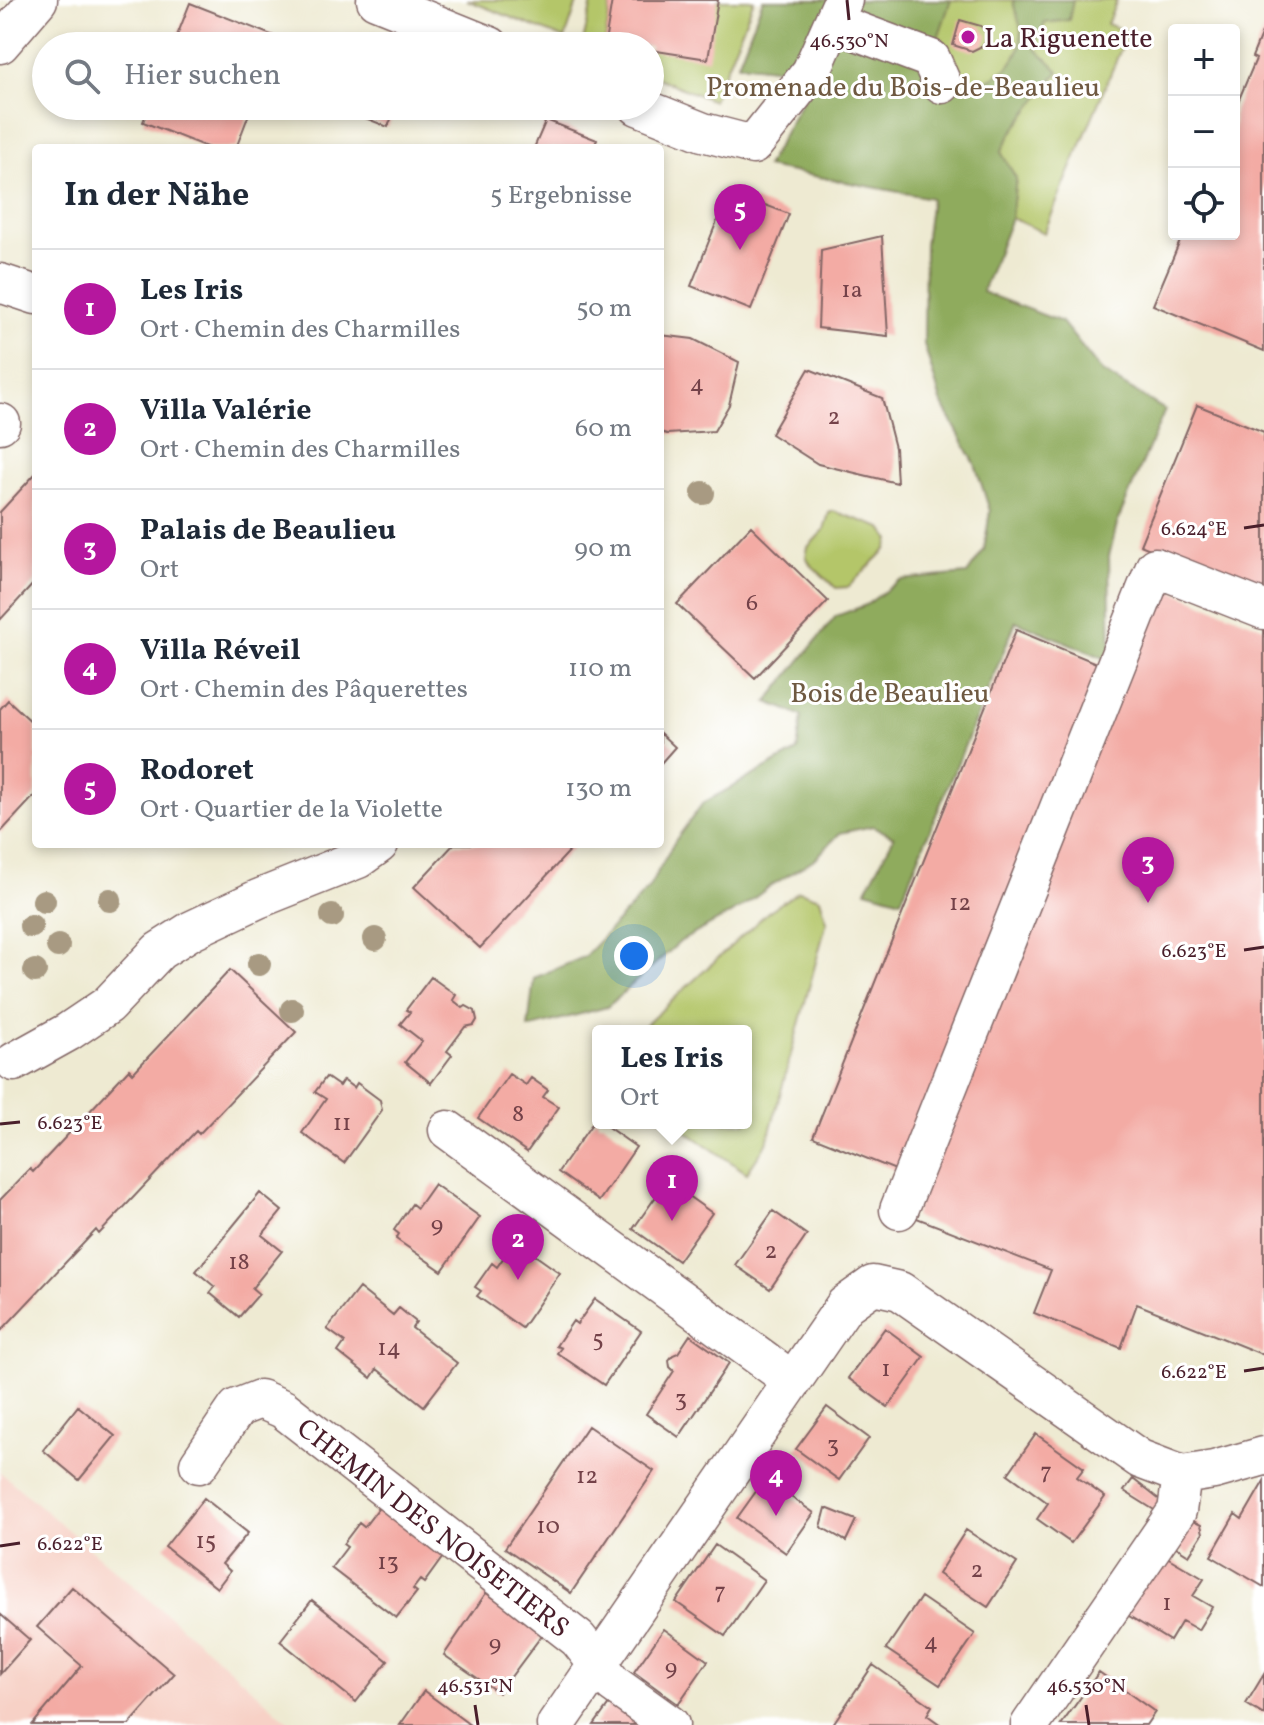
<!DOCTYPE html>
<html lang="de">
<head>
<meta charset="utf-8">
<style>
  body { margin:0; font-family:Vollkorn,serif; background:#f6f6f7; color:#1f2937 }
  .controls { position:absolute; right:24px; top:24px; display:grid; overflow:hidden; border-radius:8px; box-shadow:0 4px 12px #0003 }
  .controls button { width:72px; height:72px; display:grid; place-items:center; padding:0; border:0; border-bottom:2px solid #e0e1e3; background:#fff; color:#1f2937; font:40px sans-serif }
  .you { position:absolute; left:634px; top:956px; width:28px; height:28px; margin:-20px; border:6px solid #fff; border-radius:50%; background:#1a73e8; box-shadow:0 0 0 12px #1a73e833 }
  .badge { display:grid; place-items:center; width:52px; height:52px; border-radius:50%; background:#b5179e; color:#fff; font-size:26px; font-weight:700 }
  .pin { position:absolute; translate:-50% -66px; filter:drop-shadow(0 2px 4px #0008) }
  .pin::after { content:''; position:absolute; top:42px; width:28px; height:24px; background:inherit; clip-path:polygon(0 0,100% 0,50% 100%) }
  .popup { position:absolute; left:592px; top:1025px; width:160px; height:104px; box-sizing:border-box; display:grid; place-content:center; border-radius:8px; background:#fff; filter:drop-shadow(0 2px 6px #0005); font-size:26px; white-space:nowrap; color:#747a83 }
  .popup b { font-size:30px; color:#1f2937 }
  .popup::after { content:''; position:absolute; left:50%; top:100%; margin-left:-16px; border:16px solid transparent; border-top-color:#fff }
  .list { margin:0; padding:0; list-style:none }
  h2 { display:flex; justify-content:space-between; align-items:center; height:104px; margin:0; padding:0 32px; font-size:34px }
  h2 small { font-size:26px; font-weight:400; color:#747a83 }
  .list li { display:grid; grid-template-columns:52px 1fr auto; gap:24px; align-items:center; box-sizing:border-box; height:120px; padding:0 32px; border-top:2px solid #e0e1e3 }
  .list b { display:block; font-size:30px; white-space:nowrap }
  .list p { margin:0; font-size:26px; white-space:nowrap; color:#747a83 }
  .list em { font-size:26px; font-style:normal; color:#747a83 }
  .icon { flex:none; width:44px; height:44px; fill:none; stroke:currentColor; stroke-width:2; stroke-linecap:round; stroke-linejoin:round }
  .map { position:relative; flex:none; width:1264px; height:1725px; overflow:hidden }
  .search { position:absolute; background:#fff; box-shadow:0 4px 12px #0003; left:32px; top:32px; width:632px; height:88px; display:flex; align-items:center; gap:20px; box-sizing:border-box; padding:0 28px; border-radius:44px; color:#747a83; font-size:30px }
  .panel { position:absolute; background:#fff; box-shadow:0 4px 12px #0003; left:32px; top:144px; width:632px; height:704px; border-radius:8px }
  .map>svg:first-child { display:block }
  .built { fill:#f7d1c6 }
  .green { fill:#b4c669; stroke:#7f724a; stroke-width:2 }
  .forest { fill:#8fab5d; stroke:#6c6544; stroke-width:2 }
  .building { fill:#f3aba4 }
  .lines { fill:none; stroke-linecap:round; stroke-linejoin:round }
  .minor-casing { stroke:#836665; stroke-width:41 }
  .minor { stroke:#fff; stroke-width:38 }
  .tree { fill:#a89a82 }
  .ticks { fill:none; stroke:#4a1f2b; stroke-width:3 }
  .poi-dot { fill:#b5179e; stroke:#fff; stroke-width:3 }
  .labels { text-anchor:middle; stroke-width:6; stroke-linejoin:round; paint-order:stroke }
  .number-label { font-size:24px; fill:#744249 }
  .poi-label { font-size:28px; fill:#4a1f2b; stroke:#fff; text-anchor:start }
  .park-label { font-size:28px; fill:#6f5941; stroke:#fff }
  .street-label { font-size:28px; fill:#4a1f2b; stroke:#fff }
  .ticks-label { font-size:20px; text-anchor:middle; fill:#4a1f2b; stroke:#fff; stroke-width:6; stroke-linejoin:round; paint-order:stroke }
</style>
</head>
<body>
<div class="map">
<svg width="1264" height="1725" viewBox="0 0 1264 1725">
  <rect width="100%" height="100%" fill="#fff"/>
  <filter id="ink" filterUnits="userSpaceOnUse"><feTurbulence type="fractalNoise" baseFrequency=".0125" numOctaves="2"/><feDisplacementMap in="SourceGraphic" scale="16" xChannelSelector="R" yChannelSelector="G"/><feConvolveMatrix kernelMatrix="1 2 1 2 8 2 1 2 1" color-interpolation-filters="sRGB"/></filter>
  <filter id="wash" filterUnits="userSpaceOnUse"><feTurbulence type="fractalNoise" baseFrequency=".006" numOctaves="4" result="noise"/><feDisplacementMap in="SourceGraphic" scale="32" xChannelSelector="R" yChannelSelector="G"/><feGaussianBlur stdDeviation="1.8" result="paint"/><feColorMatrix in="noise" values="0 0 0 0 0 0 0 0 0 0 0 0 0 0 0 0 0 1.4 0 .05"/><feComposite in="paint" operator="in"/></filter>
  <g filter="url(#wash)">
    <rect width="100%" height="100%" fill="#eeead2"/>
    <path class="built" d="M0,1472L220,1660L292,1725H0Z"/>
    <path class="green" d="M467,0H578L565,39Z
      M718,0H754L713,101L650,75V50Z
      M763,0H1117L1107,24L1128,32L1044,233L1011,218L1016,178L766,167L817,72L738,64Z
      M602,2L611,3L605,42L627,46H582L592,3Z
      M833,511L882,528L890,540L887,549L848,587L836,588L810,564L806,556L808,547L824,530L829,513Z
      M799,891L820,898L827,921L767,1143L747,1173L674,1123H746V1031H639L768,912Z"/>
    <path class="forest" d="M763,0H951L924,78L966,89L969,83C998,82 1023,62 1021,31C1020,20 1014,11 1013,0H1073L1069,20L1045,23L1035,48L1059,71L1012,132L1001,152L1016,178L1011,218L982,292L1062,322L1102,372L1165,410L1118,520L1109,556L1111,661L1016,621L901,900L866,890L894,837L873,826L840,833L816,858L769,887L741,908L681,941L607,1007L528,1028L534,978L584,957L648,889L675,841L703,803L797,751L802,716L767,702L836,616L866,605L900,580L967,574L984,550L990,511L975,464L941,401L924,344L925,244L931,198L766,167L817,73L738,64Z"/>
    <g id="blocks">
      <path class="building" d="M612,0H718L708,59L650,50V46L605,43Z
        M190,3L279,38L276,46H173Z
        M960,20L981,26L987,35L984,45L972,51L953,45Z
        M1264,28V351L1153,305L1183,234H1234V111L1256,59L1252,57Z
        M149,106H252L236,148H209L143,122Z
        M343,106H396L388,127L342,109Z
        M546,120L597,140L593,148H534Z
        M729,191L789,214L751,310L691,286Z
        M882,236L888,336L818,328L821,250Z
        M660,335L693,339L739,362L729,405L714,431L667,434L660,432Z
        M809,369L882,398L895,448L897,483L818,464L771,434Z
        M1197,405L1264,432V594L1140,545Z
        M36,473V581L0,620V512Z
        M751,526L828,601L755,678L677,604Z
        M1157,585L1264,628V1355L1137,1304L1121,1348L1034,1313L1051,1270L914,1217Z
        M1016,630L1106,667L903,1173L813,1137Z
        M8,700L36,726V794L0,833V709Z
        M660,733L675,747L660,764Z
        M454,844H576L480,948L414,887Z
        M230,970L296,1032L199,1134L196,1131L99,1234L96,1230L0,1332V1200L30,1169L33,1172L129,1069L133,1073Z
        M431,977L456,995L453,1000L463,1008L466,1006L475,1011L477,1020L474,1025L465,1027L447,1051L452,1055L431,1083L405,1062L422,1041L400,1024L410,1012L406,1010Z
        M509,1074L526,1085L531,1078L548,1090L543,1097L559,1107L527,1152L478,1118Z
        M326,1077L339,1086L343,1080L354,1088L357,1083L380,1100L382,1110L344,1163L302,1133L326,1099L315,1092Z
        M596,1118L598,1123H602L636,1147L599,1201L558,1172Z
        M667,1181L712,1213L678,1261L633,1229Z
        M434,1184L480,1217L442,1271L396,1239L399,1234L394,1230L412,1204L417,1208Z
        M260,1193L282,1211L262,1235L282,1251L252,1288L259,1294L239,1317L210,1293L215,1287L196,1271Z
        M773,1211L807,1235L770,1289L735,1265Z
        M515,1241L560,1273L522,1328L477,1296L481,1291L475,1287L492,1263L497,1267Z
        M359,1288L393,1315L399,1308L416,1322L412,1328L457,1363L424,1406L377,1369L371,1378L338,1352L345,1342L327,1329Z
        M595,1299L641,1331L604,1385L557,1353L561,1348L556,1346L573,1321L577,1324Z
        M885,1328L924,1357L888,1407L848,1378Z
        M690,1335L729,1363L679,1437L646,1414L674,1371L670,1367L669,1360L673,1355L678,1353Z
        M78,1406L115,1436L79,1480L43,1450Z
        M827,1407L869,1438L839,1480L796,1449Z
        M588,1426L654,1471L571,1593L505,1548Z
        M1036,1434L1084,1468L1077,1477L1105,1497L1071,1543L1037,1519L1048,1503L1008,1474Z
        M765,1479L814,1513L786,1553L737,1518Z
        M1133,1479L1165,1504L1159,1513L1124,1491Z
        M1264,1481V1587L1211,1556L1235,1514L1242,1519Z
        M204,1498L248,1533L222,1564L230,1571L217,1588L165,1547Z
        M381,1505L445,1554L424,1583L420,1580L413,1589L417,1592L396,1618L331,1568L347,1547L343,1544L359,1523L364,1527Z
        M826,1508L856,1520L846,1541L821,1527Z
        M1187,1518L1201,1525L1203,1533L1189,1555L1170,1543Z
        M966,1530L1017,1563L988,1607L938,1574Z
        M715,1545L764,1580L725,1636L676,1602Z
        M1160,1553L1204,1579L1193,1596L1212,1607L1198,1630L1182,1621L1170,1641L1124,1613Z
        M72,1587L174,1674L129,1725H32L82,1666L37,1627Z
        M486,1593L545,1631L499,1693L444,1655Z
        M921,1597L975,1634L940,1685L886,1649Z
        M312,1600L388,1661L356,1702L280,1641Z
        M0,1614L30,1640L0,1674Z
        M664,1629L708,1661L678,1704L634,1672Z
        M873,1665L932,1706L927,1715L941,1725L833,1724Z
        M1099,1672L1155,1712L1146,1725H1061Z
        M1264,1674V1715L1246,1704Z
        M424,1691L470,1725H400Z
        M610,1703L640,1725H594Z"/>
    </g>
  </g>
  <g filter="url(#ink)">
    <use href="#blocks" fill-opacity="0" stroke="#836665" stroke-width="2"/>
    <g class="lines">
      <g class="minor-casing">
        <path id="minor" d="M376,0L490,46
          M835,23L931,59L942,84
          M0,44L38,0
          M638,106L703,132L753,145L811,72L843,0
          M0,283L36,295
          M0,424L1,423
          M14,1062L68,1032L108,1005L159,951L192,930L258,899L358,859L379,844
          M448,1130L793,1381
          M899,1210L1155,567L1264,610
          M199,1464L237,1408L260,1399L283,1409L578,1639L613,1684L670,1725
          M556,1725L845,1305L873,1285L900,1291L1140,1459L1182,1475L1214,1470L1264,1456
          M1030,1725L1177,1511L1182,1475"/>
      </g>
      <use href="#minor" class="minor"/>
    </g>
    <g class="tree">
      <circle cx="703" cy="493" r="12"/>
      <circle cx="110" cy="900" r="12"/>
      <circle cx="44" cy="901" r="12"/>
      <circle cx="332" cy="916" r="12"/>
      <circle cx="31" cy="926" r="12"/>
      <circle cx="375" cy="939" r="12"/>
      <circle cx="58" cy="946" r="12"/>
      <circle cx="259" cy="964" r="12"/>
      <circle cx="35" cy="971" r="12"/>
      <circle cx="292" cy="1010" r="12"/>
    </g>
  </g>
  <path class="ticks" d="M847,0L849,20M1244,528L1264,525M1244,950L1264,947M0,1124L20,1122M1244,1371L1264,1368M0,1546L20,1543M475,1705L478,1725M1086,1705L1089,1725"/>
  <circle class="poi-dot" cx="968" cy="37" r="8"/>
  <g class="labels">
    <g class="number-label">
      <text x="852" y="297">1a</text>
      <text x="697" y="391">4</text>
      <text x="834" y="424">2</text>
      <text x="752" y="610">6</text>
      <text x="960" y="910">12</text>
      <text x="518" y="1121">8</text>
      <text x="342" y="1130">11</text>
      <text x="437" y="1232">9</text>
      <text x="771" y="1258">2</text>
      <text x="239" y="1269">18</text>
      <text x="598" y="1346">5</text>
      <text x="389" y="1355">14</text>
      <text x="886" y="1376">1</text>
      <text x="681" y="1406">3</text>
      <text x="833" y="1452">3</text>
      <text x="1046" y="1479">7</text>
      <text x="587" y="1483">12</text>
      <text x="548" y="1533">10</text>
      <text x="206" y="1548">15</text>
      <text x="388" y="1569">13</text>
      <text x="977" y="1577">2</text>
      <text x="720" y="1599">7</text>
      <text x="1167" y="1610">1</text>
      <text x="931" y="1649">4</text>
      <text x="495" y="1651">9</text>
      <text x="671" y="1675">9</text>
    </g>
    <g class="poi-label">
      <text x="984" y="47">La Riguenette</text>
    </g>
    <g class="park-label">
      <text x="903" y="96">Promenade du Bois-de-Beaulieu</text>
      <text x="890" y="702">Bois de Beaulieu</text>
    </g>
    <g class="street-label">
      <text transform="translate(434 1527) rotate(38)" y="10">CHEMIN DES NOISETIERS</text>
    </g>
  </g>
  <g class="ticks-label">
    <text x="849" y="47">46.530°N</text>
    <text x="1194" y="535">6.624°E</text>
    <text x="1194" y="957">6.623°E</text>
    <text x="70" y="1129">6.623°E</text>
    <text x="1194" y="1378">6.622°E</text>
    <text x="70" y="1550">6.622°E</text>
    <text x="475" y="1692">46.531°N</text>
    <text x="1086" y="1692">46.530°N</text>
  </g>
</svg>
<div class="controls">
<button>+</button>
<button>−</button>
<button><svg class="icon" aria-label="locate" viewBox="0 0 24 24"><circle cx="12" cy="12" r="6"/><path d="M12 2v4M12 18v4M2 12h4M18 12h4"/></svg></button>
</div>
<div class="you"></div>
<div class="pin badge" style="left:672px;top:1221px">1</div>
<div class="popup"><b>Les Iris</b>Ort</div>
<div class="pin badge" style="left:518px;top:1280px">2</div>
<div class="pin badge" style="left:1148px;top:903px">3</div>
<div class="pin badge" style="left:776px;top:1516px">4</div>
<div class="pin badge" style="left:740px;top:250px">5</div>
<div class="search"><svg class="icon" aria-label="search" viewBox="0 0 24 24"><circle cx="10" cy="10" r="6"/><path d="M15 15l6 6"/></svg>Hier suchen</div>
<section class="panel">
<h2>In der Nähe<small>5 Ergebnisse</small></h2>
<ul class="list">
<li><span class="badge">1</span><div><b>Les Iris</b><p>Ort · Chemin des Charmilles</p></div><em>50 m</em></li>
<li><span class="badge">2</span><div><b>Villa Valérie</b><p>Ort · Chemin des Charmilles</p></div><em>60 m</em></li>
<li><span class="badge">3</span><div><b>Palais de Beaulieu</b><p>Ort</p></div><em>90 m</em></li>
<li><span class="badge">4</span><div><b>Villa Réveil</b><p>Ort · Chemin des Pâquerettes</p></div><em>110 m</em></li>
<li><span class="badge">5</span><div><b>Rodoret</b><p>Ort · Quartier de la Violette</p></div><em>130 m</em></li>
</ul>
</section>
</div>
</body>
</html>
